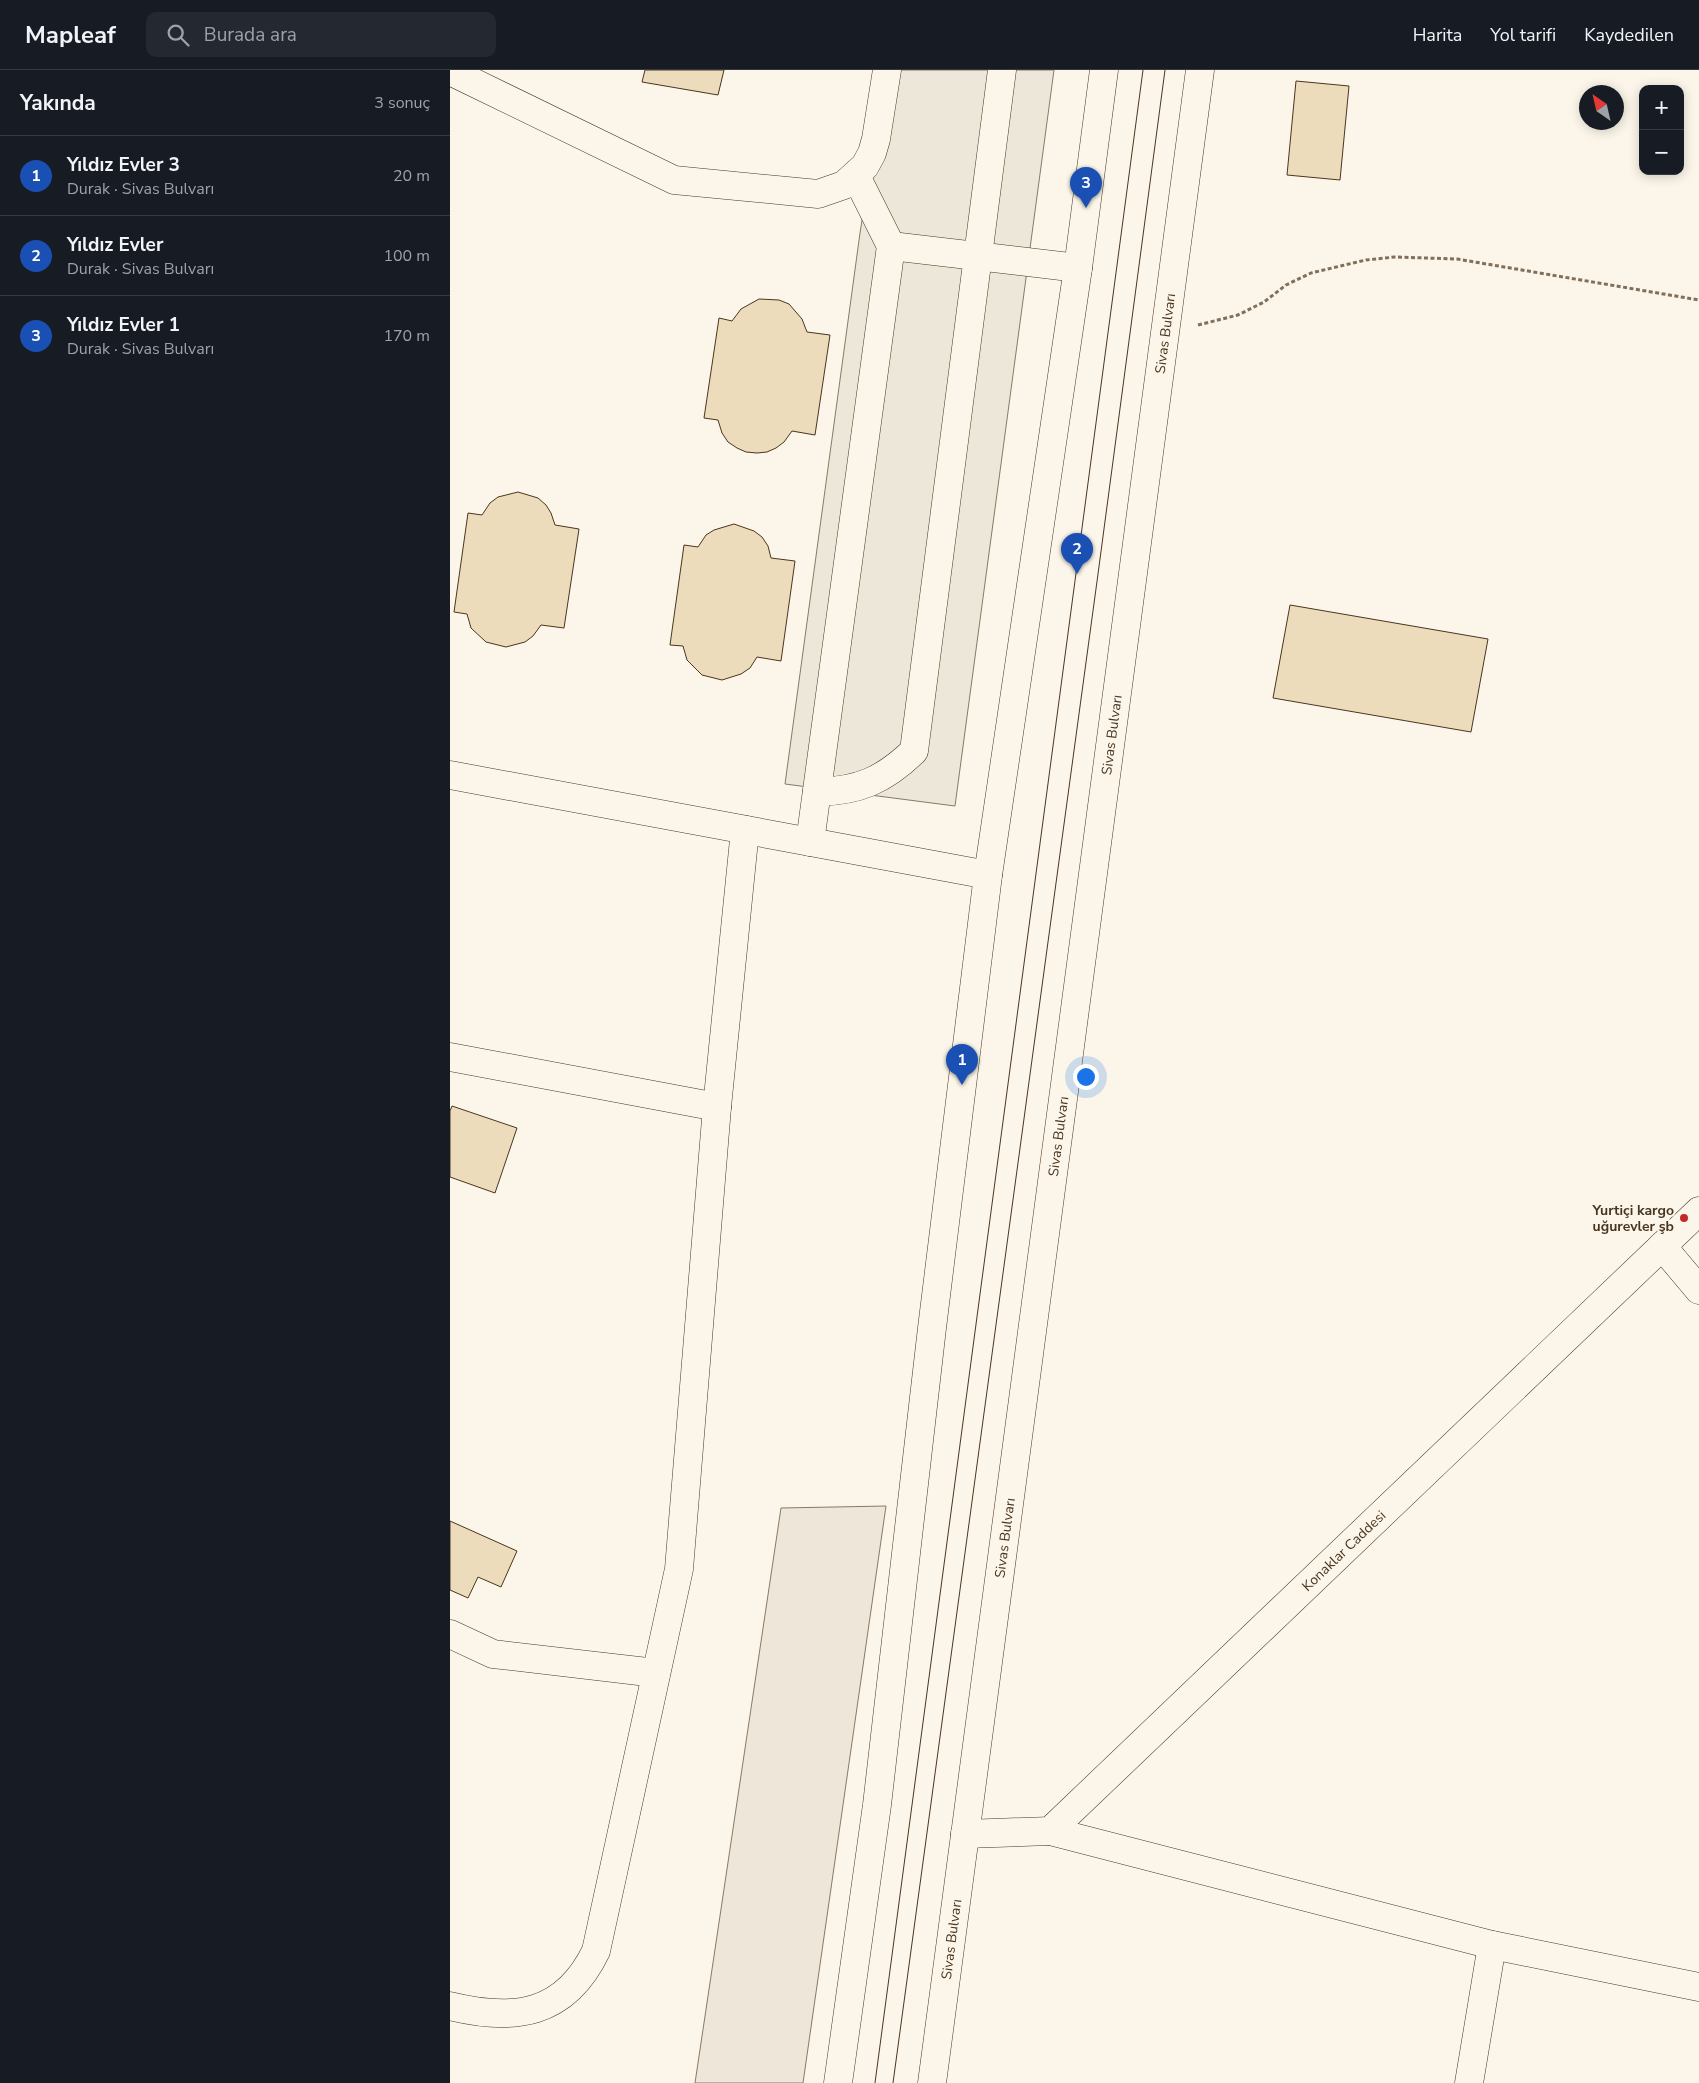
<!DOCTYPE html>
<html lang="tr">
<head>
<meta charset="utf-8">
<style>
  body { margin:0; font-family:"Nunito Sans",sans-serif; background:#242831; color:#f1f3f6 }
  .controls { position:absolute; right:15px; top:15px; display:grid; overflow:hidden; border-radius:10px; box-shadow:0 2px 12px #0003 }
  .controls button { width:45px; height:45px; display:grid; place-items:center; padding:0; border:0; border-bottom:1px solid #363941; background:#171b24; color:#f1f3f6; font:25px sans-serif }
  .compass { position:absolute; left:1129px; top:15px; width:45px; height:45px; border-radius:50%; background:#171b24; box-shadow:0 2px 12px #0003; rotate:326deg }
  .you { position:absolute; left:635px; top:1006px; width:18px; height:18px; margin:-12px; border:4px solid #fff; border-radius:50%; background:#1a73e8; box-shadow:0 0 0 8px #1a73e833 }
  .badge { display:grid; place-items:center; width:32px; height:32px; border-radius:50%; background:#7c3aed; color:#fff; font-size:16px; font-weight:700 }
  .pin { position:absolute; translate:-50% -41px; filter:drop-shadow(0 1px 2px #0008) }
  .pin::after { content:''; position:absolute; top:26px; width:18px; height:15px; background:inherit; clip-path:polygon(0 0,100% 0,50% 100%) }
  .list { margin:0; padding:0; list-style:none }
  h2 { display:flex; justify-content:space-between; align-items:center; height:65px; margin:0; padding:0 20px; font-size:21px }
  h2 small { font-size:16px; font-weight:400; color:#9ea1a6 }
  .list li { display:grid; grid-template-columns:32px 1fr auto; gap:15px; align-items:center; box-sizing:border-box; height:80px; padding:0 20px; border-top:1px solid #363941 }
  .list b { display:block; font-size:19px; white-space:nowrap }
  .list p { margin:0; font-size:16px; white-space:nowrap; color:#9ea1a6 }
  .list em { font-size:16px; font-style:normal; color:#9ea1a6 }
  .icon { flex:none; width:28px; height:28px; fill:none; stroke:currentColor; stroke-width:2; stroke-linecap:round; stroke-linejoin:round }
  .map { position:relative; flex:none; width:1249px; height:2013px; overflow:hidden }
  header { display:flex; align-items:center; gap:30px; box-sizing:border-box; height:70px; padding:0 25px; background:#171b24; border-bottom:1px solid #363941 }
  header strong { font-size:24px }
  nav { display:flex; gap:28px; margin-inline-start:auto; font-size:18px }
  .search { width:350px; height:45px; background:#242831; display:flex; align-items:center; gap:12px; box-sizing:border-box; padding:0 18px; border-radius:10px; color:#9ea1a6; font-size:19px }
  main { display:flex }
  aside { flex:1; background:#171b24 }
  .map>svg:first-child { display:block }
  .green { fill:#ede6d9; stroke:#887966 }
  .parking { fill:#ede7d9; stroke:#887966 }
  .building { fill:#ecdcbc; stroke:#4a3520 }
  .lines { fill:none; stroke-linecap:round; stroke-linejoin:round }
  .minor-casing { stroke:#4a3520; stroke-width:29 }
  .highway-casing { stroke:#4a3520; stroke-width:29 }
  .path { stroke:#7f6f5c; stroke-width:3; stroke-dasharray:4 2.5; stroke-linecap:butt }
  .minor { stroke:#fbf6e9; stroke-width:28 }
  .highway { stroke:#fbf6e9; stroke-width:28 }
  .tram { stroke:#4a3520; stroke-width:1 }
  .poi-dot { fill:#c62828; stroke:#fbf6e9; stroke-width:2 }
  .labels { text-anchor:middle; stroke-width:4; stroke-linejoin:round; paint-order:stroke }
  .street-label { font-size:14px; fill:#4a3520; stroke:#fbf6e9 }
  .poi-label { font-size:14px; font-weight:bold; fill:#4a3520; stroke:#fbf6e9; text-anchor:end }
</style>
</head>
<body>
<header>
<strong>Mapleaf</strong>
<div class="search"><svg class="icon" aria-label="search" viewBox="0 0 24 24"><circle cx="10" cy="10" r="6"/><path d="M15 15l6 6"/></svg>Burada ara</div>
<nav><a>Harita</a><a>Yol tarifi</a><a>Kaydedilen</a></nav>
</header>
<main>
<aside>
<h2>Yakında<small>3 sonuç</small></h2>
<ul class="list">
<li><span class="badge" style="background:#1a4fb4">1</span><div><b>Yıldız Evler 3</b><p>Durak · Sivas Bulvarı</p></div><em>20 m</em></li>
<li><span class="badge" style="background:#1a4fb4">2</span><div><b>Yıldız Evler</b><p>Durak · Sivas Bulvarı</p></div><em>100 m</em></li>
<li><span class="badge" style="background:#1a4fb4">3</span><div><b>Yıldız Evler 1</b><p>Durak · Sivas Bulvarı</p></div><em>170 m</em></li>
</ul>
</aside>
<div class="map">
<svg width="1249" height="2013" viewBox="0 0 1249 2013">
  <rect width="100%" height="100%" fill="#fbf6e9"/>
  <path class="green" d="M436,1436L353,2013H245L331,1438Z"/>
  <path class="parking" d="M436,0H604L505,736L335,714L410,163Z"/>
  <path class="building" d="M195,0H274L268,25L192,12Z
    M846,11L899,16L890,110L837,105Z
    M309,229L329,230L339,234L352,249L357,262L380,265L365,365L342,361L334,372L326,378L317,382L307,383L296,382L287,378L278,372L272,363L268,350L254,348L269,248L282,251L291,239Z
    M68,422L88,428L96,435L101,443L105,455L129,459L114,558L91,555L83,566L75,572L56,577L36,572L21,558L17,544L4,542L18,443L32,445L40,433L48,427Z
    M284,454L304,461L312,467L318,476L321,488L345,491L331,591L307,587L300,598L291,604L272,610L252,605L237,590L233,576L220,575L234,475L248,477L256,465L264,460Z
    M840,535L1038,569L1021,662L823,628Z
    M2,1036L67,1058L45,1123L0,1107V1041Z
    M0,1451L67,1481L51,1517L28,1507L18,1528L0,1520Z"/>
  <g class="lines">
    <g class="minor-casing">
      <g id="minor">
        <path d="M0,1L224,110L368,124L394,115L415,96L422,83L426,69L437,0"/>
        <path d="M441,176L628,198"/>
        <path d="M0,705L538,805"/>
        <path d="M367,722C409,721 434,710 464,681L552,0"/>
        <path d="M360,772L441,176L406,106"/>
        <path d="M0,987L267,1037"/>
        <path d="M1212,1176L1249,1220"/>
        <path d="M0,1564L43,1584L206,1603"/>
        <path d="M600,1761L1042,1875L1249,1917"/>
        <path id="s1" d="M515,1764L600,1761L1249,1141"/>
        <path d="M0,1936C65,1952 115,1945 146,1881L229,1499L267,1037L295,760"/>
        <path d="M1019,2013L1042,1875"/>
      </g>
    </g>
    <g class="highway-casing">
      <g id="highway">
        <path d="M388,2013L427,1735L482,1258L538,805L628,198L654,0"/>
        <path id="s2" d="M482,2013L750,0"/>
      </g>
    </g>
    <path class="path" d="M748,255L788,245L814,232L836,215L861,203L916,190L945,187L1007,189L1249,230"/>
    <use href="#minor" class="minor"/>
    <use href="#highway" class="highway"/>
    <path class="tram" d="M425,2013L693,0
      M443,2013L648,504L715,0"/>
  </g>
  <circle class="poi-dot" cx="1234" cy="1148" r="5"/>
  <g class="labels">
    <g class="street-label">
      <text dy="5" stroke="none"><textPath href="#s2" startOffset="1765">Sivas Bulvarı</textPath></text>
      <text dy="5" stroke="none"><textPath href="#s2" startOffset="1360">Sivas Bulvarı</textPath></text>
      <text dy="5" stroke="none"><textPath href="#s2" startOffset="955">Sivas Bulvarı</textPath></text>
      <text dy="5" stroke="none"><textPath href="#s2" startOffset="550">Sivas Bulvarı</textPath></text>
      <text dy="5" stroke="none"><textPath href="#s1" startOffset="491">Konaklar Caddesi</textPath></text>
      <text dy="5" stroke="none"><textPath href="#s2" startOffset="145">Sivas Bulvarı</textPath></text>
    </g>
    <g class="poi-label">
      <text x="1224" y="1145">Yurtiçi kargo<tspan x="1224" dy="16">uğurevler şb</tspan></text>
    </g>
  </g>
</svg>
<div class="controls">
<button>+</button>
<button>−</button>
</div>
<svg class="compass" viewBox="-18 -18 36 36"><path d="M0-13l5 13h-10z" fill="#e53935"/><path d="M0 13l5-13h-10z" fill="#9ea1a6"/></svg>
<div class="you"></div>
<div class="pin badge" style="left:512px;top:1015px;background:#1a4fb4">1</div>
<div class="pin badge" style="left:627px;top:504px;background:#1a4fb4">2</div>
<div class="pin badge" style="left:636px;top:138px;background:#1a4fb4">3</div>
</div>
</main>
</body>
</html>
